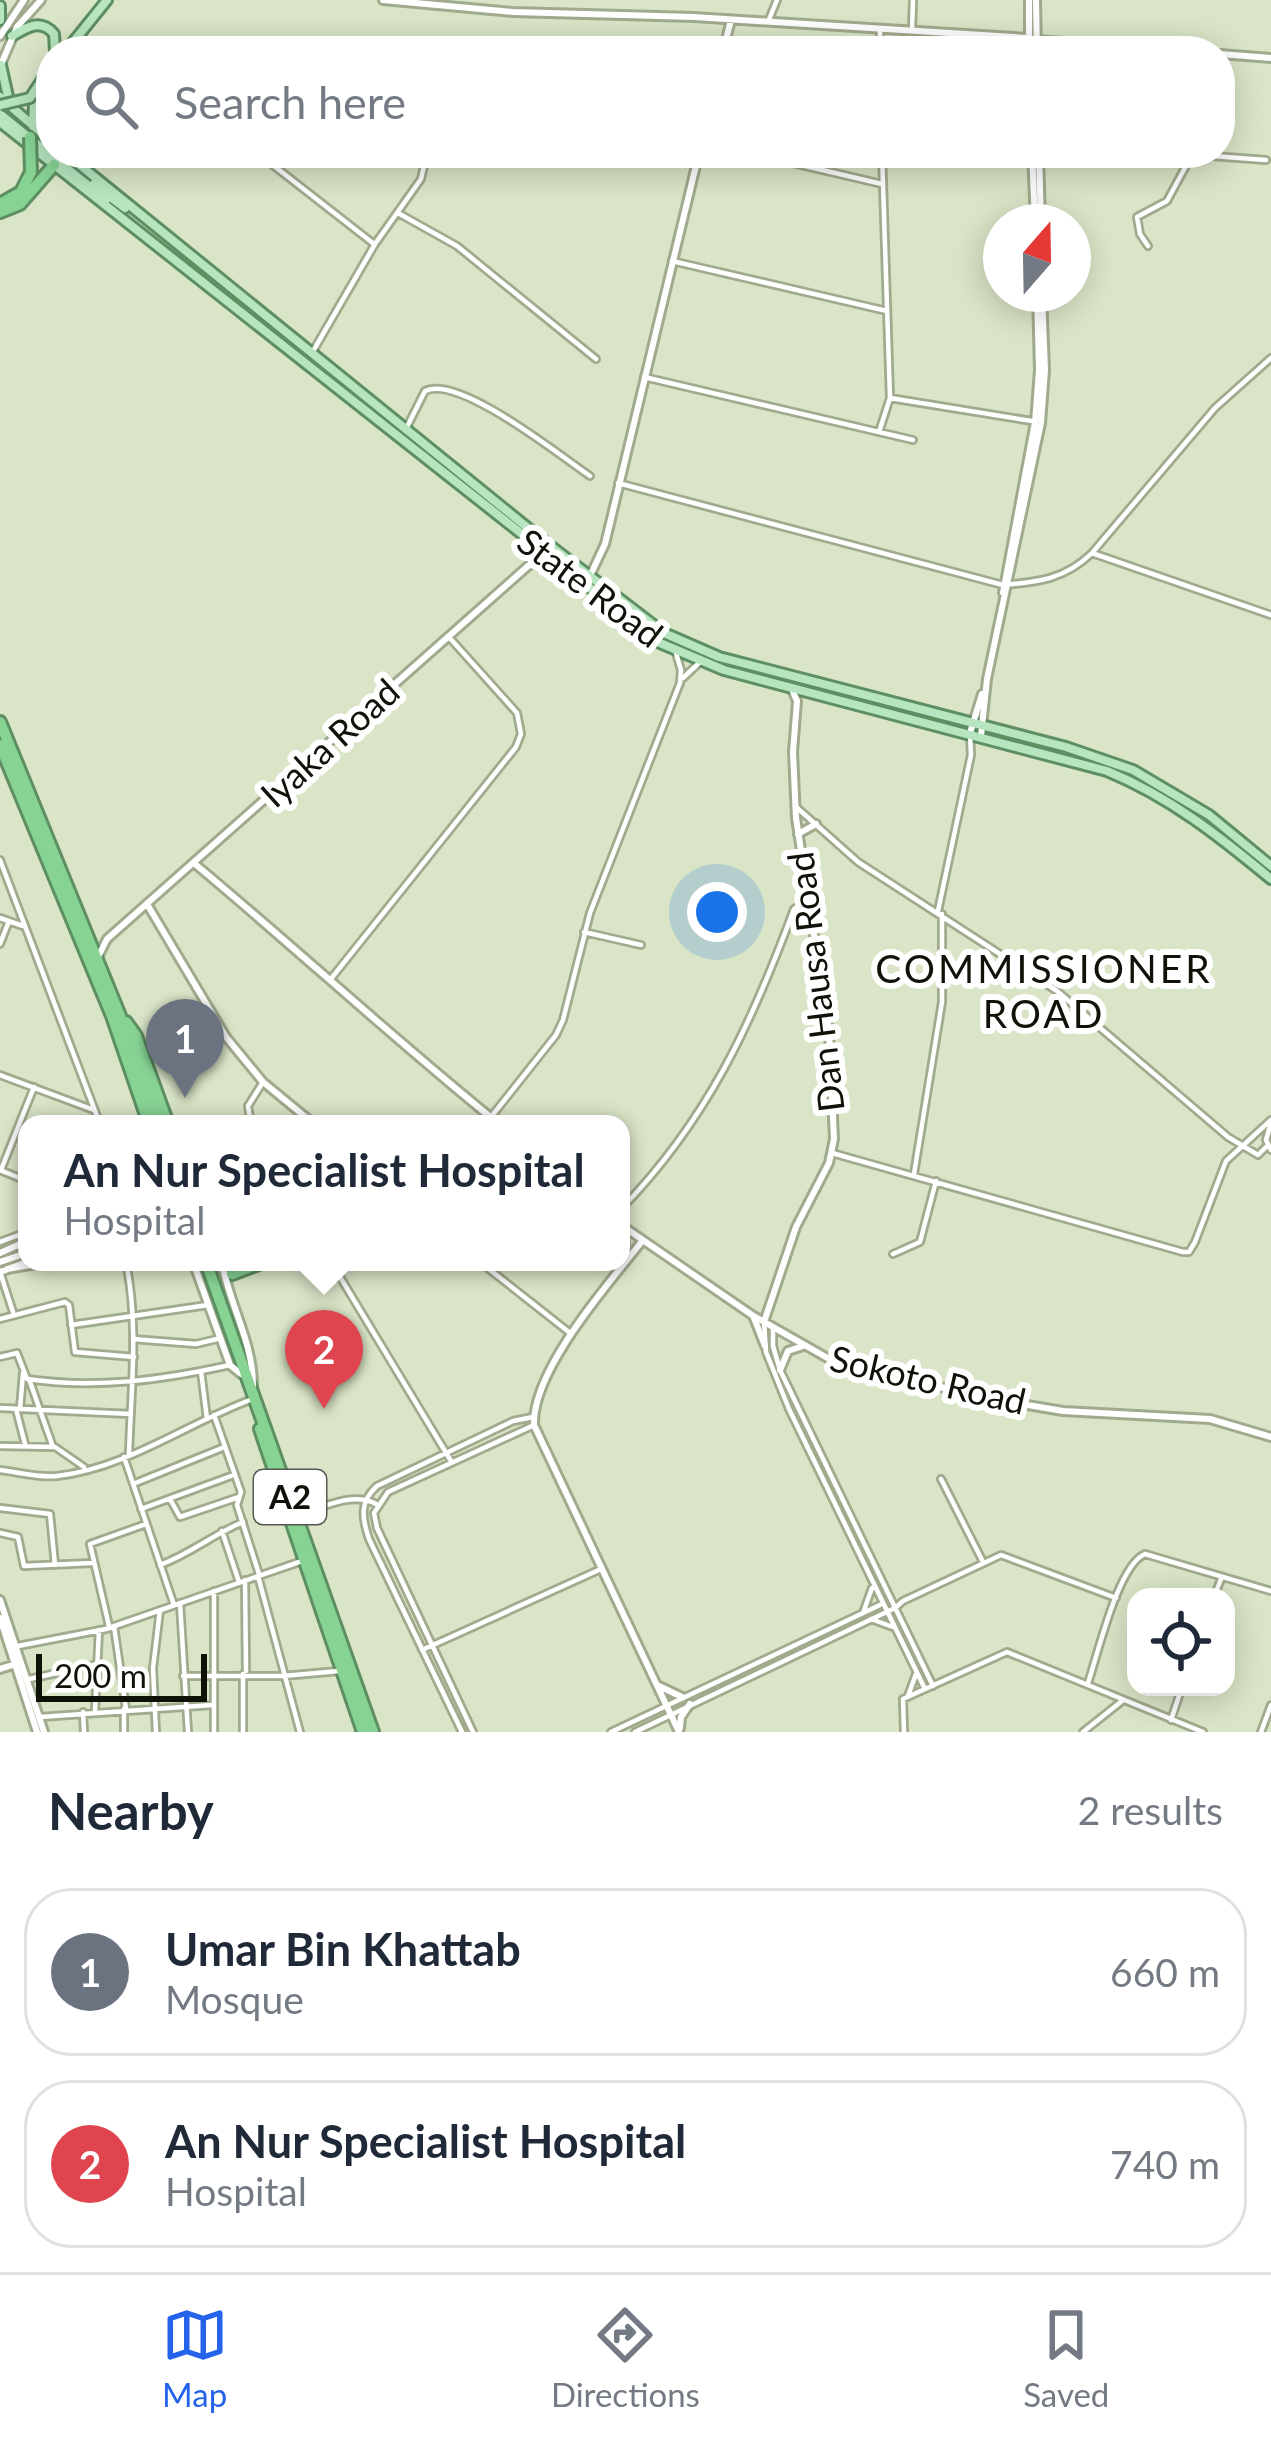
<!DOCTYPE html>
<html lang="en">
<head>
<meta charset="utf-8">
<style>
  body { margin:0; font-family:Lato,sans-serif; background:#f2f2f3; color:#1f2937 }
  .controls { position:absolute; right:36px; bottom:36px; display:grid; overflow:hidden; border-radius:24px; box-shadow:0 6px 30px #0003 }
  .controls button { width:108px; height:108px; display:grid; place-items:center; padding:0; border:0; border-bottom:3px solid #e0e1e3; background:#fff; color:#1f2937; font:60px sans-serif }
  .compass { position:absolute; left:983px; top:204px; width:108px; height:108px; border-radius:50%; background:#fff; box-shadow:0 6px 30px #0003; rotate:20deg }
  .scale { position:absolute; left:36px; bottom:30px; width:171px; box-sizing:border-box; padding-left:12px; border:6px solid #0e1208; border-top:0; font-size:33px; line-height:42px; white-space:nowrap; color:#0e1208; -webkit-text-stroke:9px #fff; paint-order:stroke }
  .you { position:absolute; left:717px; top:912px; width:42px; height:42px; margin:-30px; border:9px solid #fff; border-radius:50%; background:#1a73e8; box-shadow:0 0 0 18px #1a73e833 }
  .badge { display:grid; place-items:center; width:78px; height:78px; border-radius:50%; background:#2563eb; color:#fff; font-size:39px; font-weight:700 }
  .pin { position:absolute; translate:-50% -99px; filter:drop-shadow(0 3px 6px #0008) }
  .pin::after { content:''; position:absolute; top:63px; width:42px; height:36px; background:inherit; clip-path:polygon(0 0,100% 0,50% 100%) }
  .popup { position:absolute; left:18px; top:1115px; width:612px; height:156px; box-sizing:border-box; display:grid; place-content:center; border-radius:24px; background:#fff; filter:drop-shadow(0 3px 9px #0005); font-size:39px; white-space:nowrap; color:#747a83 }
  .popup b { font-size:45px; color:#1f2937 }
  .popup::after { content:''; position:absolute; left:50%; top:100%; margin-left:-24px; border:24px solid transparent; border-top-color:#fff }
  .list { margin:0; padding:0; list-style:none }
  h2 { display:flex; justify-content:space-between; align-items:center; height:156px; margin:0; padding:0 48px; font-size:51px }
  h2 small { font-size:39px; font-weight:400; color:#747a83 }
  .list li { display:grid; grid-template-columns:78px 1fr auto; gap:36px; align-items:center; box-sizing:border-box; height:168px; margin:0 24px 24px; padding:0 24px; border:3px solid #e0e1e3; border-radius:48px }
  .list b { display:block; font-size:45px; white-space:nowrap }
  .list p { margin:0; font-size:39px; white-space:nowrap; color:#747a83 }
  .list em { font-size:39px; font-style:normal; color:#747a83 }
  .icon { flex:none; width:66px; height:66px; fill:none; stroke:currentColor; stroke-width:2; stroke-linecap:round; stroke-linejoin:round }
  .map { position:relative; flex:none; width:1271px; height:1732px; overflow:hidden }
  .search { position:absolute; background:#fff; box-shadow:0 6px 30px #0003; left:36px; right:36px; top:36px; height:132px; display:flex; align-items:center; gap:30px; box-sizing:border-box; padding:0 42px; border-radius:48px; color:#747a83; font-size:45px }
  .sheet { height:540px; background:#fff }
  nav { display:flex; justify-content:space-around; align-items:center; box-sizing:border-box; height:168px; border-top:3px solid #e0e1e3; background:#fff; font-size:33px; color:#747a83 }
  nav a { display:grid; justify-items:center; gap:6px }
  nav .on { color:#2563eb }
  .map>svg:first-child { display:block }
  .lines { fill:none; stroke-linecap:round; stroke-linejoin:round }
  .street-casing { stroke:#a0aa8d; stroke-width:10 }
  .secondary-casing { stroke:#a0aa8d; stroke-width:12 }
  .primary-casing { stroke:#5d8f63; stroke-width:14 }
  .highway-casing { stroke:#5d8f63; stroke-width:16 }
  .street { stroke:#fff; stroke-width:4.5 }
  .secondary { stroke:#fff; stroke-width:6 }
  .primary { stroke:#b7e5bf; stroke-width:8 }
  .highway { stroke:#87d394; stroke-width:10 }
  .primary-bridge-casing { stroke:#5d8f63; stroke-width:14; stroke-linecap:butt }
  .highway-bridge-casing { stroke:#5d8f63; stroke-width:16; stroke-linecap:butt }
  .primary-bridge { stroke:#b7e5bf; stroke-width:8 }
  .highway-bridge { stroke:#87d394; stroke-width:10 }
  .labels { text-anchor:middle; stroke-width:12; stroke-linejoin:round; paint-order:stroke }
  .shield { fill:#fff; stroke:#565952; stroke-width:3 }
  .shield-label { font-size:33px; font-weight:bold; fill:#0e1208 }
  .street-label { font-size:36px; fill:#0e1208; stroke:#fff }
  .neighbourhood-label { font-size:39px; letter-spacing:3px; fill:#0e1208; stroke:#fff }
</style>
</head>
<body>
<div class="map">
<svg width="1271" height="1732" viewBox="0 0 1271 1732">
  <rect width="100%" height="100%" fill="#dae5c7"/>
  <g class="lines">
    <g class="street-casing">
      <path id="street" d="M768,22L777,0
        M880,29V51
        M912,30L913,0
        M750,153L882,184
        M1172,153L1266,160
        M260,155L374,244
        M955,160L1033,162
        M398,213L457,246L596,359
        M1148,246L1140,234L1137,217L1167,201L1187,164L1188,154
        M672,261L887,311
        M312,353L375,244L421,179L427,153
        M644,377L913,440
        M890,398L1032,421
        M406,429L425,391C458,374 559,455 590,476
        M879,432L890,398L882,153
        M618,483L1003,585C1039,582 1065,579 1092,553L1215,408L1271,358
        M1092,553L1271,615
        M683,678L700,662
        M795,806L858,862L1057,991L1228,1137L1258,1155L1268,1145
        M0,860L100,1124
        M938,911L971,755L970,734
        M0,918L23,926
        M584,932L641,945
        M0,944L9,921
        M330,980L516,747L521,734L517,713L448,636
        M0,1075L94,1110
        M491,1117L556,1035L563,1020L590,913L680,683L681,670L676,653
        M1271,1123L1266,1140L1271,1150
        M251,1124L248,1106L263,1082
        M832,1153L1183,1252H1189L1195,1242L1226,1161L1271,1120
        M0,1170L27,1181
        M1,1170L34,1087
        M914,1174L942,1002V914
        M621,1209C707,1121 752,1023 794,909L807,900
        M0,1242L27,1232
        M893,1254L920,1242L936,1181
        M126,1262C139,1326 131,1389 129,1454
        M331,1262L451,1461
        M480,1262L570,1333
        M0,1272L13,1312
        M0,1319L65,1302L69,1305L75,1352L134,1357
        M764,1322L766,1352L789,1409L925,1689
        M71,1325L208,1305
        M773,1328V1346L780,1370L933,1686
        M133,1339L196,1344L221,1338
        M0,1357L17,1353L27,1379C97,1389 162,1380 230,1365
        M201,1371L207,1419
        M29,1379L53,1447
        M0,1408L131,1414
        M16,1409L25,1444
        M20,1409L23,1373
        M214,1415L241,1492L237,1505L259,1574
        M0,1446L55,1447L84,1467
        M124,1457L174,1605
        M0,1470C18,1472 38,1478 57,1476C127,1468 186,1424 250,1400
        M941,1479L982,1560
        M133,1484L222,1448
        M170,1499L180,1517L239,1497
        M0,1508L50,1514L55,1565
        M141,1509L231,1476
        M297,1516C321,1508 352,1491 376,1504
        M222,1531L239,1582
        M0,1533L18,1537L24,1566L92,1563
        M160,1565C192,1553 212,1535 243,1522
        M258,1576L300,1732
        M245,1580L246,1671
        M214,1591V1732
        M1214,1597L1221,1579
        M180,1603L188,1732
        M864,1610L872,1588
        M871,1619L893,1627
        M109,1626L90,1544L146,1524
        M114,1626L126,1709
        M18,1646L106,1629L302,1561
        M422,1650L601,1569
        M183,1676H283L339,1671
        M29,1679L94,1665
        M1088,1683C1098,1654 1118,1565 1145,1554L1271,1591
        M908,1696L916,1674
        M124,1709V1732
        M95,1711L99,1630
        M83,1712L84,1732
        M40,1717L212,1705
        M1171,1720L1182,1687
        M156,1732L153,1668L160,1610
        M243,1732V1674
        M462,1732L369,1539C362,1518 359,1502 377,1486L513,1421L533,1417
        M473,1732L377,1528L374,1513L388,1492L532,1426
        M611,1732L880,1605
        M635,1732L895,1608L903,1601L1001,1555L1116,1598
        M904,1732L903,1699L1007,1652L1203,1732
        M1083,1732L1122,1701
        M1261,1732L1271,1705"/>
    </g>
    <g class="secondary-casing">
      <path id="secondary" d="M383,0L513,12L694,17L1029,38
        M1029,0V51
        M1036,0L1037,51
        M0,36L24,0
        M1037,40L1181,51
        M723,51L731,20
        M1220,54L1271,58
        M0,67L17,27L41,0
        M1032,153L1035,222
        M1039,153L1041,222
        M589,578L605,544L699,153
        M1003,593L1035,422L1039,370L1037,294
        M970,733L982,694
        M981,736L987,679L1041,423L1045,370L1042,294
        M798,834L816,824
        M195,864C298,950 395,1040 499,1124
        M147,904L226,1037L263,1082L314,1124
        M97,959L107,939L528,566L551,554
        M621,1225L752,1315L838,1364L998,1400L1063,1411L1210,1419L1271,1437
        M621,1233L625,1243
        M643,1240C609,1283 532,1370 534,1425L679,1732
        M0,1253L27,1241
        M0,1262L27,1253
        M193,1262L230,1365L241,1374
        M222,1262C229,1304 253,1342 253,1385
        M7,1269L48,1262
        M0,1272L27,1262
        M754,1318L765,1346
        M764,1322L796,1227L829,1163L834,1139L829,1032L796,818L793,752L797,701L791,687
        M780,1370L788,1351L803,1346
        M0,1600L44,1732
        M0,1618L37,1732
        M0,1669L19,1663
        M659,1686L682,1697
        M680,1728L681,1717L690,1704"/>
    </g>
    <g class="primary-casing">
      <path id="primary" d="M0,6V20
        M12,36C27,27 41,18 54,34L55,51
        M66,51L107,0
        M1,65L9,101
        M0,97L51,141
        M0,114L106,200
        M0,122L660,643L724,670L1107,771C1170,797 1219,836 1271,879
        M33,126L34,103L51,78
        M65,153L544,541L664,633L719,657L1066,747L1133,770L1209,815L1271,866
        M94,184L125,208"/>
    </g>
    <g class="highway-casing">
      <path id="highway" d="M0,204L21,192L31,172
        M0,212L20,204L54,165
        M0,722L120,1016L157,1124
        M0,745L112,1016L149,1124
        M126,1022L136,1036L168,1124
        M206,1262L373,1732
        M232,1274L264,1262
        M260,1429L363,1732"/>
    </g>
    <use href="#street" class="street"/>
    <use href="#secondary" class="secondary"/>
    <use href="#primary" class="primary"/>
    <use href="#highway" class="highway"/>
    <g class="primary-bridge-casing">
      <path id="primary-bridge" d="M0,105L30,98L51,66"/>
    </g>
    <g class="highway-bridge-casing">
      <path id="highway-bridge" d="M30,137L31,172"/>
    </g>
    <use href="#primary-bridge" class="primary-bridge"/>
    <use href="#highway-bridge" class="highway-bridge"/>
  </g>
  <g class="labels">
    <rect class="shield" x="254" y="1470" width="72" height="54" rx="9"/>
    <g class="shield-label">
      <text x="290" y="1509">A2</text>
    </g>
    <g class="street-label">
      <text transform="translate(590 588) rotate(37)" y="13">State Road</text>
      <text transform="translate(330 743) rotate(-42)" y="13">Iyaka Road</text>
      <text transform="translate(816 982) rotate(-97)" y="13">Dan Hausa Road</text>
      <text transform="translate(928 1380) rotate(13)" y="13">Sokoto Road</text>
    </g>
    <g class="neighbourhood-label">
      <text x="1044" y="983">COMMISSIONER<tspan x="1044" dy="45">ROAD</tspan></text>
    </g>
  </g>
</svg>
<div class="controls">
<button><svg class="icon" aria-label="locate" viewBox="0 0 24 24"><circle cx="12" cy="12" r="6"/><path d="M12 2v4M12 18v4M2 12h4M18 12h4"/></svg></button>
</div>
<svg class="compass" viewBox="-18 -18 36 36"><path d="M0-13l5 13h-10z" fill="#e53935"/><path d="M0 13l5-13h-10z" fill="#747a83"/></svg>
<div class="scale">200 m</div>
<div class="you"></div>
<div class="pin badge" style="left:185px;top:1098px;background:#6b7280">1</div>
<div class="pin badge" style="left:324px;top:1409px;background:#e0444e">2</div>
<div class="popup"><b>An Nur Specialist Hospital</b>Hospital</div>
<div class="search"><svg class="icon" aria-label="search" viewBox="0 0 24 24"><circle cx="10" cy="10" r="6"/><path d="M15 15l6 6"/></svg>Search here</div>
</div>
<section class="sheet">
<h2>Nearby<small>2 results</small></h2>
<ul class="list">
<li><span class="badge" style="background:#6b7280">1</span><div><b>Umar Bin Khattab</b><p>Mosque</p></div><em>660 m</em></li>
<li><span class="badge" style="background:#e0444e">2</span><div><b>An Nur Specialist Hospital</b><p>Hospital</p></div><em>740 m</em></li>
</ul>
</section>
<nav>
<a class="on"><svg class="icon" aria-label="map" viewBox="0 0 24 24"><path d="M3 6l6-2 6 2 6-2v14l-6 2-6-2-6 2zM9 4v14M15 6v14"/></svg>Map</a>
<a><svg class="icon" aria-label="directions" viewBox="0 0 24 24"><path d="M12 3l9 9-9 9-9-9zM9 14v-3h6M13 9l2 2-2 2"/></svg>Directions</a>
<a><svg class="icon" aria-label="saved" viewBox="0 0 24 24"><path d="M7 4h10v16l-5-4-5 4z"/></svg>Saved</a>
</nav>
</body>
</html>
